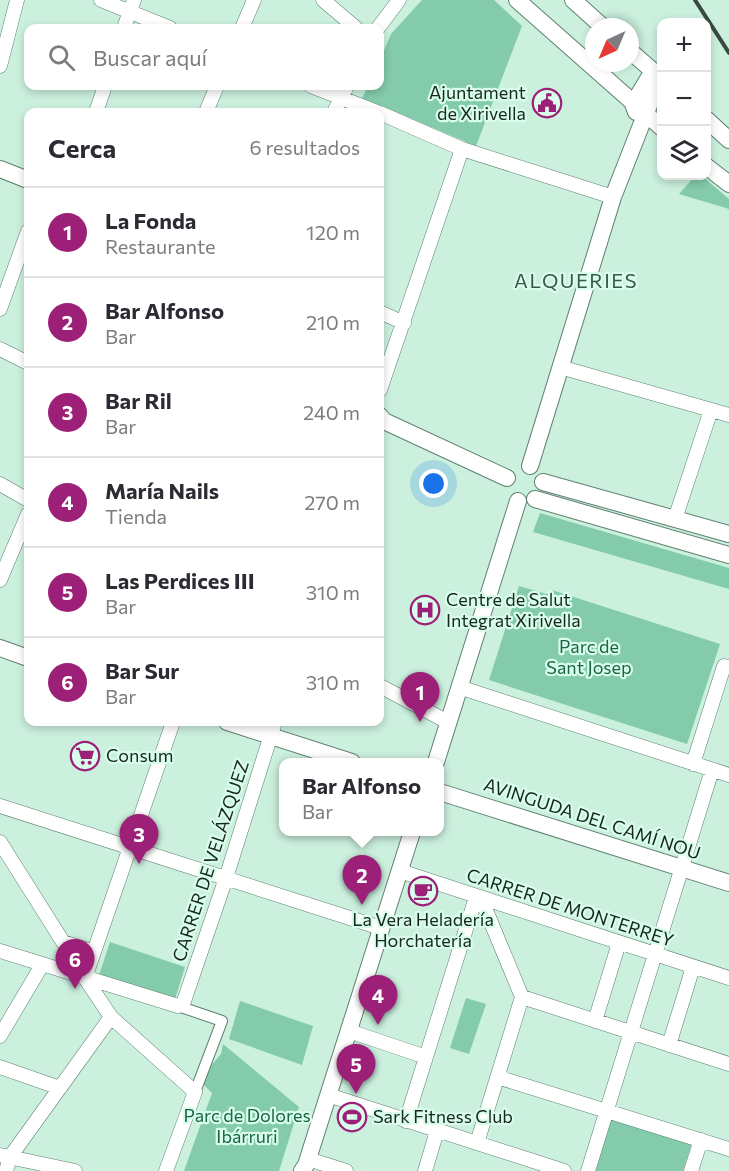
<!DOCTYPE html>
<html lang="es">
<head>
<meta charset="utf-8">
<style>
  body { margin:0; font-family:Commissioner,sans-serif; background:#f2f2f3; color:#2b2b33 }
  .controls { position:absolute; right:18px; top:18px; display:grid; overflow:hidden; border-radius:12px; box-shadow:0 3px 9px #0003 }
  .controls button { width:54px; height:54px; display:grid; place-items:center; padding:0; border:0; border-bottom:2px solid #e1e1e2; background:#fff; color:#2b2b33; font:30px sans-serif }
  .compass { position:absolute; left:585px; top:18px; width:54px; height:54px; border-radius:50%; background:#fff; box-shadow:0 3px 9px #0003; rotate:224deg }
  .you { position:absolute; left:434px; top:484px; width:21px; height:21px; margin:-15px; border:4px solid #fff; border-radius:50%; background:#1a73e8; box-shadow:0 0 0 9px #1a73e833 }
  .badge { display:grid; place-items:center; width:39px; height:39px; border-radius:50%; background:#9c2077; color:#fff; font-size:20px; font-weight:700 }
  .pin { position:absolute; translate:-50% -50px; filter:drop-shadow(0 2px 3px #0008) }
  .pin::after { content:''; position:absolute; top:32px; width:21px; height:18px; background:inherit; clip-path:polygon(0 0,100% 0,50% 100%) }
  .popup { position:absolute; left:279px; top:758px; width:165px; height:78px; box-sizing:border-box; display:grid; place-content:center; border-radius:12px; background:#fff; filter:drop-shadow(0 2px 4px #0005); font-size:20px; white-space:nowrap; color:#7c7c81 }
  .popup b { font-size:22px; color:#2b2b33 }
  .popup::after { content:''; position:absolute; left:50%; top:100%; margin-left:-12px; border:12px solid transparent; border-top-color:#fff }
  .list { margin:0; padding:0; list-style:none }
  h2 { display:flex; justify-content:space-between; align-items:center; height:78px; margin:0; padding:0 24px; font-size:26px }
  h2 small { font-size:20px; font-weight:400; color:#7c7c81 }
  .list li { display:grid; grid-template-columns:39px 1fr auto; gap:18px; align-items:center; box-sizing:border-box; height:90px; padding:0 24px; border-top:2px solid #e1e1e2 }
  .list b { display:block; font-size:22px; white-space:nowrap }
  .list p { margin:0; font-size:20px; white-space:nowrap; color:#7c7c81 }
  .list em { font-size:20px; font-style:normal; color:#7c7c81 }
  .icon { flex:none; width:33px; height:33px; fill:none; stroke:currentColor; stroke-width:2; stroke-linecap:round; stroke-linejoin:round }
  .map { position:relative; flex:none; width:729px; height:1171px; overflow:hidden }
  .search { position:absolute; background:#fff; box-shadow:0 3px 9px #0003; left:24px; top:24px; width:360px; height:66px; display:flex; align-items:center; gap:15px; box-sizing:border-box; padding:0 21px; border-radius:12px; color:#7c7c81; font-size:22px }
  .panel { position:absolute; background:#fff; box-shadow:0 3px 9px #0003; left:24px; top:108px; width:360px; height:618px; border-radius:12px }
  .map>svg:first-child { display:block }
  .green { fill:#83cbaa }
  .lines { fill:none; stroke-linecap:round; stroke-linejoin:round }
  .pedestrian-casing { stroke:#5f8170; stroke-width:12 }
  .minor-casing { stroke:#5f8170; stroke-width:15 }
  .tertiary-casing { stroke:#5f8170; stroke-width:18 }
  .pedestrian { stroke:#fff; stroke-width:10 }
  .minor { stroke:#fff; stroke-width:14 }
  .tertiary { stroke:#fff; stroke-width:16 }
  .rail { stroke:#384a42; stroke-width:4 }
  .labels { text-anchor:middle; stroke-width:4.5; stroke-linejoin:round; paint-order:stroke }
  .poi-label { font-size:18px; fill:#182620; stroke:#d8feeb; text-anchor:start }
  .park-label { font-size:18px; fill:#1a6448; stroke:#d8feeb }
  .street-label { font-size:18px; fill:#182620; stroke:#d8feeb }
  .neighbourhood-label { font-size:20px; letter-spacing:1.5px; fill:#38594a; stroke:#d8feeb }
</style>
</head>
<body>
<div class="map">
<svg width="729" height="1171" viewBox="0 0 729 1171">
  <rect width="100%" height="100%" fill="#cbf0de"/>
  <path class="green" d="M422,0H494L522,26L476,146L362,98L368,86H380V60L391,34Z
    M695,176H702L729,199V209L679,194Z
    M540,513L729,568V589L533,532Z
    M519,586L550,595L552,590L720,644L687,744L489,680Z
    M110,942L185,967L175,999L99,975Z
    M466,998L486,1004L469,1054L450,1048Z
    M240,1001L313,1026L302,1065L229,1039Z
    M223,1044L299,1107L279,1171H184L212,1093L199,1080L221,1054Z
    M612,1117L692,1143L683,1171H595Z"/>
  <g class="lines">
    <g class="pedestrian-casing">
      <path id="pedestrian" d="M178,1006L222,1021L195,1092"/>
    </g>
    <g class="minor-casing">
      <path id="minor" d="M101,0L170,28
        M323,0L356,28
        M124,28L134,0
        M242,28L254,0
        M378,28L399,0
        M0,66L17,0
        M311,86L377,112
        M96,112L105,86
        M206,112L217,86
        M334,112L347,86
        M380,113L462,149L613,197
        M0,309L28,231
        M380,312L404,323
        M0,349L28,363
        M560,367L729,415
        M380,390L462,149
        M0,484L28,500
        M675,519L711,410
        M0,580L28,514
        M380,686L448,722
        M459,687L729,775
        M693,764L724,666L729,667
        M0,806L381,928
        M0,842L63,942L94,952
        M400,871L729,978
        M476,897L485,908L522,997L477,1143
        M0,951L178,1006L183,1004L226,878L275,722
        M85,978L173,722
        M85,978L111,1017L195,1092L166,1171
        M522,997L729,1064
        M595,1021L619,943
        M349,1031L426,1057
        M0,1036L42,965
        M669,1045L693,967
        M0,1067L60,1088
        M497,1077L729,1149
        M328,1095L564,1171
        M406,1121L476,897
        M0,1155L75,1171
        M308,1159L346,1171
        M6,1171L10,1157L111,1017
        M425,1171L437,1131
        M588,1171L712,770
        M691,1171L701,1140"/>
    </g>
    <g class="tertiary-casing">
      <path id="tertiary" d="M517,0L662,128
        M573,0L603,27
        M630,51L661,78
        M636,112L633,104L653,71
        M706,119L729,140
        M706,166L729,184
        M0,169L28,180
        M380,416L384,421L507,478
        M530,466L613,197L660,77
        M543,482L729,534
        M535,499L729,555
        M0,648L28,658
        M227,722L352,762
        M436,762L518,501
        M443,793L729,883
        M302,1171L306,1165L412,832"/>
    </g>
    <use href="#pedestrian" class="pedestrian"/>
    <use href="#minor" class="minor"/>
    <use href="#tertiary" class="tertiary"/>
    <path class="rail" d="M695,0L729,53"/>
  </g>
  <defs>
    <g id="civic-ring" transform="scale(1.5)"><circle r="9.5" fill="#d8feeb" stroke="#9c2077" stroke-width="1.5"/><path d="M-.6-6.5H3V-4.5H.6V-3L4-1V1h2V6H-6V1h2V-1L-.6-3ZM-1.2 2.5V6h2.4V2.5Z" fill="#9c2077"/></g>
    <g id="hospital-ring" transform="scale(1.5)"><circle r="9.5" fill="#d8feeb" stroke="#9c2077" stroke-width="1.5"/><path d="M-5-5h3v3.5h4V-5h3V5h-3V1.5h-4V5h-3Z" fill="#9c2077"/></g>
    <g id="supermarket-ring" transform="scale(1.5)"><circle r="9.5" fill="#d8feeb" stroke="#9c2077" stroke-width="1.5"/><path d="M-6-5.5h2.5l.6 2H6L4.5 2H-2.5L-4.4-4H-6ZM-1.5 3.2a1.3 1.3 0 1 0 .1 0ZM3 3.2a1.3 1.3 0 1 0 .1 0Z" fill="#9c2077"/></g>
    <g id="cafe-ring" transform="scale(1.5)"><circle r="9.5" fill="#d8feeb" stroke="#9c2077" stroke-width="1.5"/><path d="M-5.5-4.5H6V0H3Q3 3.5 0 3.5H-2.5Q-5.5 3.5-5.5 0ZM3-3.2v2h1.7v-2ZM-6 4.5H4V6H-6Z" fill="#9c2077"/></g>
    <g id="stadium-ring" transform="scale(1.5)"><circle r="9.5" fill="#d8feeb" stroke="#9c2077" stroke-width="1.5"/><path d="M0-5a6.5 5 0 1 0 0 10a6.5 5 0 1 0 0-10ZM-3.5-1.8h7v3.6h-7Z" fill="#9c2077"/></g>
  </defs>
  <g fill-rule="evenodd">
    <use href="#civic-ring" x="547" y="103"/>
    <use href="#hospital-ring" x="425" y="610"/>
    <use href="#supermarket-ring" x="85" y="756"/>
    <use href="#cafe-ring" x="423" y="891"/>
    <use href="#stadium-ring" x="352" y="1117"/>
  </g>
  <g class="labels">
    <g class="poi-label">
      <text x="526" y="99" text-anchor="end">Ajuntament<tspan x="526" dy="21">de Xirivella</tspan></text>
      <text x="446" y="606">Centre de Salut<tspan x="446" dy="21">Integrat Xirivella</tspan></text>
      <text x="106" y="762">Consum</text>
      <text x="423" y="926" text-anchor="middle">La Vera Heladería<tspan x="423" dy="21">Horchatería</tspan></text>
      <text x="373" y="1123">Sark Fitness Club</text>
    </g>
    <g class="park-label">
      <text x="589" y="653">Parc de<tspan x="589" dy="21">Sant Josep</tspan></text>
      <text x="247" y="1122">Parc de Dolores<tspan x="247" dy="21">Ibárruri</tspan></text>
    </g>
    <g class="street-label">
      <text transform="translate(592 819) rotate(18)" y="6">AVINGUDA DEL CAMÍ NOU</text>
      <text transform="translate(211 861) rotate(-72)" y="6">CARRER DE VELÁZQUEZ</text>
      <text transform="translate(570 908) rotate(18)" y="6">CARRER DE MONTERREY</text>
    </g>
    <g class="neighbourhood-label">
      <text x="576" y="288">ALQUERIES</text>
    </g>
  </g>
</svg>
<div class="controls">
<button>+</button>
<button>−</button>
<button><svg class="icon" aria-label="layers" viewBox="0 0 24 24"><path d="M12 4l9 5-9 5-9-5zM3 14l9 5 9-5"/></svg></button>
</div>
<svg class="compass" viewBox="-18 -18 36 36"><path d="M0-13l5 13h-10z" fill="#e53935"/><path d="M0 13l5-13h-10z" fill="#7c7c81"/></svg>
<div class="you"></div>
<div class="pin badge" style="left:420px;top:722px">1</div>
<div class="pin badge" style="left:362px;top:905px">2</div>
<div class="popup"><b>Bar Alfonso</b>Bar</div>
<div class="pin badge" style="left:139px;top:864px">3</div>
<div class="pin badge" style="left:378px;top:1025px">4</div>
<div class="pin badge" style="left:356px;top:1094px">5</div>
<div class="pin badge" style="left:75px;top:989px">6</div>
<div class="search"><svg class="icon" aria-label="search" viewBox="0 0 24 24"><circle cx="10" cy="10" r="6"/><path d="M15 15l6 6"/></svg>Buscar aquí</div>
<section class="panel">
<h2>Cerca<small>6 resultados</small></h2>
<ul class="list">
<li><span class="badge">1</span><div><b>La Fonda</b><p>Restaurante</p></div><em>120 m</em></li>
<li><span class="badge">2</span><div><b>Bar Alfonso</b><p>Bar</p></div><em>210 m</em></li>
<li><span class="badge">3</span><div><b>Bar Ril</b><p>Bar</p></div><em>240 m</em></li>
<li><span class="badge">4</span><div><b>María Nails</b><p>Tienda</p></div><em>270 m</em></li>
<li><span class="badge">5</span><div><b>Las Perdices III</b><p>Bar</p></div><em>310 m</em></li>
<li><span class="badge">6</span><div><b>Bar Sur</b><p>Bar</p></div><em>310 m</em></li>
</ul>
</section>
</div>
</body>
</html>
